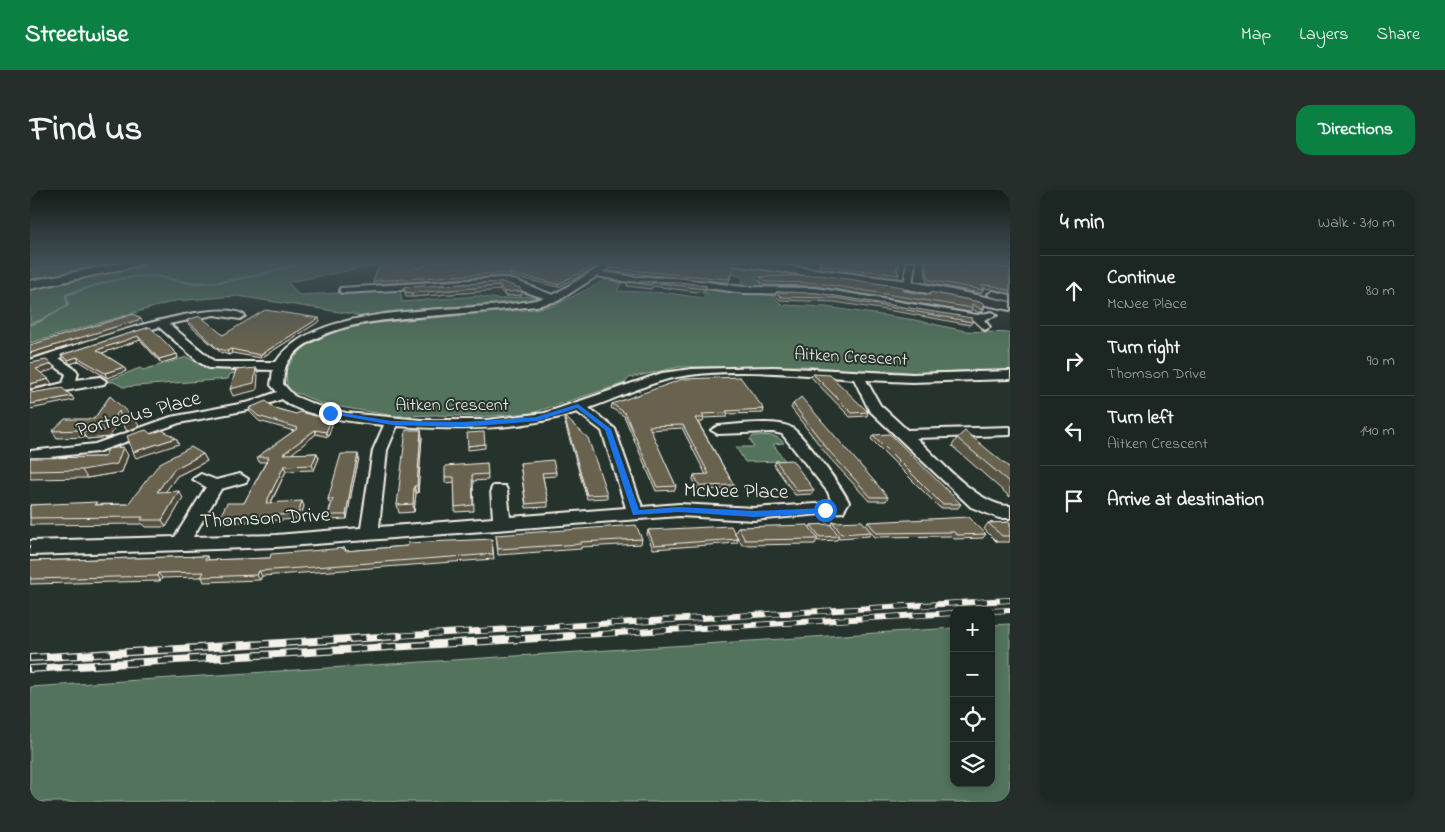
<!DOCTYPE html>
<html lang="en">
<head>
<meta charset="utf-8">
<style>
  body { margin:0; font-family:"Indie Flower",sans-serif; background:#252e2a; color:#f1f3f6 }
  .controls { position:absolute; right:15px; bottom:15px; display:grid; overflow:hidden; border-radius:10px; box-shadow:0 2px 8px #0003 }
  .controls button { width:45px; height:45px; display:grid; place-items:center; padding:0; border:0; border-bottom:1px solid #3a4340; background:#1c2622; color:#f1f3f6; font:25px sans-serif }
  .stop { position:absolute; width:15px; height:15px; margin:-11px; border:4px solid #1a73e8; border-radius:50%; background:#fff }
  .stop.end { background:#1a73e8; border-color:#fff; box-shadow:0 1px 5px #0008 }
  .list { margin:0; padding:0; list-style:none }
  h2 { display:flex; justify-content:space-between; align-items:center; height:65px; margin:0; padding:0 20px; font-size:21px }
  h2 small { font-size:16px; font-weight:400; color:#a0a5a5 }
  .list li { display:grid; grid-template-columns:32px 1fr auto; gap:15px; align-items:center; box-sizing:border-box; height:70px; padding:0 20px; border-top:1px solid #3a4340 }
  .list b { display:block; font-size:19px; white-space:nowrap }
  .list p { margin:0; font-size:16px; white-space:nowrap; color:#a0a5a5 }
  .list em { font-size:16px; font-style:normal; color:#a0a5a5 }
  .icon { flex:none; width:28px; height:28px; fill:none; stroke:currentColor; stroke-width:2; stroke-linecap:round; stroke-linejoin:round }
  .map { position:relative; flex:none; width:980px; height:612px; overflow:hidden; border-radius:15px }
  header { display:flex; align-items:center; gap:30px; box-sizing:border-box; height:70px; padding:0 25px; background:#0b8043; color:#fff }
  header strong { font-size:24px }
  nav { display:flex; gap:28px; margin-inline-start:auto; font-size:18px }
  .intro { display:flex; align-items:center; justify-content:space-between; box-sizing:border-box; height:120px; padding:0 30px }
  h1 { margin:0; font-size:35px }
  .button { padding:12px 22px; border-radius:15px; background:#0b8043; color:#fff; font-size:18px; font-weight:700 }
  main { display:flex; gap:30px; padding:0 30px }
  aside { flex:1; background:#1c2622; border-radius:15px; box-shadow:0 2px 8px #0003 }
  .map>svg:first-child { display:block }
  .green { fill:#53735d; stroke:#a4b2a2 }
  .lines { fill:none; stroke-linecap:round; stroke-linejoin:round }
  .stream { stroke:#8c9e9e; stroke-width:2.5 }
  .street-casing { stroke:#f4f1e8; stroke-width:4 }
  .secondary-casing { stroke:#f4f1e8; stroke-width:4 }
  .street { fill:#26332d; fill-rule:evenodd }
  .secondary { fill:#26332d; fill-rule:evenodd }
  .rail-far1-casing { stroke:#f4f1e8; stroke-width:6 }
  .rail-casing { stroke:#f4f1e8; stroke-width:8 }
  .rail-far1 { stroke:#26332d; stroke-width:4.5; stroke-dasharray:13; stroke-linecap:butt }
  .rail { stroke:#26332d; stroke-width:5.5; stroke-dasharray:16; stroke-linecap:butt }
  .wall { fill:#595445; stroke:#f4f1e8 }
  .shaded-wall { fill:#484538; stroke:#f4f1e8 }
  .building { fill:#676250; stroke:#f4f1e8 }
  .route { fill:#1a73e8 }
  .labels { text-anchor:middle; stroke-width:4; stroke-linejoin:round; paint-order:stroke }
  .far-street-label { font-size:18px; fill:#f4f1e8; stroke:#26332d }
  .street-label { font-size:21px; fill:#f4f1e8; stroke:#26332d }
</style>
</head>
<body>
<header>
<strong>Streetwise</strong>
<nav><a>Map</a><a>Layers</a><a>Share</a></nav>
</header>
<div class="intro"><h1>Find us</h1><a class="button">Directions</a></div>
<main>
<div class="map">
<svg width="980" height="612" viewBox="0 0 980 612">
  <rect width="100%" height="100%" fill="#26332d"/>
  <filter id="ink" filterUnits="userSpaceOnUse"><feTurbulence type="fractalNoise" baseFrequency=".02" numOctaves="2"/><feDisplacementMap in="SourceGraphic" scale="10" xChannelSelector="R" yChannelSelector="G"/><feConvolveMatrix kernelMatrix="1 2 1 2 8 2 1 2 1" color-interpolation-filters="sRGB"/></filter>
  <g filter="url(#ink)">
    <path class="green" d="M118,72H365L258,92L269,105L370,100L372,112L447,106L469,109L509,105L510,107L490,111L354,122C345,128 332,129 323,124L207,106L182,108L145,111L0,153V97Z
      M53,73L68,77L0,92L3,87L0,78Z
      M704,74L785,85L725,87L734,96H711L713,87L700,83Z
      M579,88L593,91L587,101L638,103L673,108L679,98L739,102L751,114L755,115L796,117L885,130L935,141L980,143V182L947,180L889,183L854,180L849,182L773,176L649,177L599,188L595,193L502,223L449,227L406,225L365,226L292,214L270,204L262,203L257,196L256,180L262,171L274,157L304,141L344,133L504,119L526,115Z
      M157,167L178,179L238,178L236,181L200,184L198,189L93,197L84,192H74L110,178L113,180Z
      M723,246C734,246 747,243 754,253L743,254L755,271L715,272L706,257H724L720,249Z
      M980,434V612H0V497L924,438V593H961V435Z"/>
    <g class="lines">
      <path class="stream" d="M0,134L10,131L38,115L36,105C63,96 93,85 122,86C138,87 153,94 170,93C206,92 241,82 275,72"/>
      <g class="street-casing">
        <path id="street" d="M547,72H587L573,82L604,87L648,88L714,97L786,98L947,125L962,122L967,125L954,130L960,137L955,140L944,130L786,104L714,103L648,94L604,93L567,86L528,111L506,116C478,119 450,122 422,124C375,129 292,128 260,169C254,176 254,185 253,194L264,206L288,216L316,223L391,230H457L515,223L632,183L662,179L743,177L882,184L980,181V189L882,192L836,190L850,215L877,240L980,237V245L886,248C909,269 948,316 980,316V328H969L941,317L839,220L824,189C767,184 693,176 638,189C611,196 585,209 559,218L585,239L612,317L649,314L724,318L802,313L798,302L752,244L743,242L688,244L681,240L688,236C706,235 747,229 762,238C773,245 813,299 819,312L813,322L724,330L649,326L246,357L0,365V351L145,347L176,297L163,289L171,284L186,290L210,284L218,289L216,292L191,299L163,347L246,345L331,338L343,260L354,235C331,233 268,226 252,209L223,219L149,233L67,262L0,269V261L65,254L141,227L220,212L247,202L241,195L243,180L179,178L169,172L129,137L29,168L46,180L48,183L46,190L70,187L76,191L74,194L0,207V201L33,193L36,184L19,172L0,177V170C35,159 189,103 215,126L210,129L184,125L139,134L185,172H246C290,106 443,127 514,108L472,94L313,103L310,102V98L472,88L487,91L523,105L570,77ZM547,222L572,241L596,318L480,327L477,300L475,296H463L461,300L463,328L349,337L357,260L367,236C428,240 489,241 547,222Z
          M877,72H885L882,95L878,98L874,95Z
          M895,72L980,75V79L899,74Z
          M963,101L980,105V111L960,106L958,104Z"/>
      </g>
      <g class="secondary-casing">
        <path id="secondary" d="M96,72H117L111,75L0,99V91Z
          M699,72H727L878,91L980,112V120L878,99L704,75Z"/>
      </g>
      <use href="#street" class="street"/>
      <use href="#secondary" class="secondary"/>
      <g class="rail-far1-casing">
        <path id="rail-far1" d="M961,421L980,420
          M347,447L980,410
          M520,447L924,423"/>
      </g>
      <g class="rail-casing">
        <path id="rail" d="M0,468L368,446
          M0,479L541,446"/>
      </g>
      <use href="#rail-far1" class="rail-far1"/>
      <use href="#rail" class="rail"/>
    </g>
    <path class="wall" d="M702,72L699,92H695L578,81V78Z
      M789,72H868L869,77L867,80L869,85L867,88L789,78Z
      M893,72H898L900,73L980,78V104L963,99L953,98V100L951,103L897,93L894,72Z
      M931,72H980V74Z
      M389,78H565L528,97L481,86V88L472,86L344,94L343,91Z
      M731,87L874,101L898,105L900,102L954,113V119L952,122L949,123L942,119L940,122L786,96L735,95L730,91Z
      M472,92L492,101V105L475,106L470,100L382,107H376L374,97Z
      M598,92H649L676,96L674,103L623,96L621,99L597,96Z
      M746,102L787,103L942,132L940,135L875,123L805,112L750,110L745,105Z
      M289,128L290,131L231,168L202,163L199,165L190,162L158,134L157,130L193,145Z
      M120,137L147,164L148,168L131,173L110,150L72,163L94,177L96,181L77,188L49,171L40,174L33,169L31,165Z
      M783,184L838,222L837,226L820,227L781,187Z
      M80,206L109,236L97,241L91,230L79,247L57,249L56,247L27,248L22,241L64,229Z
      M582,214L734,219L733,223L698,224L697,227L674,228L673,232H668L704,295L703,299L668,300L663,289L664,285H676L652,238L620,240L646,296L645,300L626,301L594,226L581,218Z
      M763,214L858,307L856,311H839L797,265L761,218Z
      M219,218H244L302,235L298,247L286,244L261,264L287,263L289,268L284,280L256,281L241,313L274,316L270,329L192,333L189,328L214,313L236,272H229L227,267L264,241L229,231L220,222Z
      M534,226L577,304V308L557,309L534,230Z
      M391,240L392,247L388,303H386L384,322L369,323L367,315Z
      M843,245L931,314L928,318H910L841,249Z
      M927,248L980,278V307L922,256Z
      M173,264L177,271L147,286L136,301L153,308L136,337H116L113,334L0,335V315L98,314Z
      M98,265L92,282L57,288L0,289V268L74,267Z
      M329,268L322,300L317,329L299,330L298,325L301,313H299L298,309Z
      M746,271L784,300L782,304L765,305L744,275Z
      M457,273L458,290L443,291L444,321L425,322V292L415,293V287Z
      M490,273L526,282V286L513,287L518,312V317L496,318Z
      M803,332L836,335L838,332L956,344L953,348L924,349L921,346L845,347L841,343L839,346L809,348V347L807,350L788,351L787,350L785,354L712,355L705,343L708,337H780L781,335H801Z
      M980,332V352H967L954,339L958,333Z
      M618,340L708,349L707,353L623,359L617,345Z
      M466,345L612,349L611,354L551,357V359L468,365Z
      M462,349L464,369L232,386L230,390L174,392L172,387L132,388L130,391L0,394V371L177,366L179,370L240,368L315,358L316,361Z"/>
    <path class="shaded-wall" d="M704,74L699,92H695L696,89Z
      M565,75V78L528,97V94Z
      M470,96V100L382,107V103Z
      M492,101V105L475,106L474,102Z
      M951,119H954L952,122L949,123Z
      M289,128L290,131L231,168L230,165Z
      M111,129L113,133L0,168V163Z
      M108,146L110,150L69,164L67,160Z
      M201,159L202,163L199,165L197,161Z
      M147,164L148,168L131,173L129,169Z
      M47,167L49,171L40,174L38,170Z
      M22,174L25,179L9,184L6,179Z
      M94,177L96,181L77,188L75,183Z
      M226,178L228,185L227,200L203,206L200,199Z
      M19,189L22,194L0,199V194Z
      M42,206L44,210L0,219V214Z
      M89,221L93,228L79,247L57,249L52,242Z
      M105,229L109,236L97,241L93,234Z
      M301,230L302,235L298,247L296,242Z
      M285,240L286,244L255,269L253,264Z
      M391,240L392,247L388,303L387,296Z
      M146,248L149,254L106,268L103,262Z
      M455,254V258L438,260V256Z
      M93,257L98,265L92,282L57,288L52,280Z
      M287,263L289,268L284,280L282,275Z
      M173,264L177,271L147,286L131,308L127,302L144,279Z
      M328,264L329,268L322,300L317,329L316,325L321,296Z
      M254,276L256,281L238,318L236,313Z
      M384,296L386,303L384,322L383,314Z
      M149,301L153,308L136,337L132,330Z
      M272,311L274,316L270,329L268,324Z
      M229,381L232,386L230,390L227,385Z
      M128,383L132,388L130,391L127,386Z"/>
    <path class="building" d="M380,72L389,78L400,72H550L565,75L528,94L480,83L481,85L472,83L343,91L348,78Z
      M587,72H702L704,74L699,89H696L578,78Z
      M790,72H868L869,77H866L869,85L790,75Z
      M895,72H898L900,73L980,78V101L965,96L952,95L953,100L899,90Z
      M790,85L873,97L874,101L900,105V102L954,113V119H951L942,114V118L787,93L736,92L731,87Z
      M472,92L490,98L492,101L474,102L470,96L382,103L375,102L374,97Z
      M598,92H649L676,96L675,99L623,92L621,95Z
      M746,102L787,103L942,128V132L877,120L806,108L751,107Z
      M235,120L289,128L230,165L201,159L197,161L188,159L157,130L170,126L193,145Z
      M104,124L111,129L0,163V155Z
      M120,137L147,164L129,169L108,146L67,160L94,177L75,183L47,167L38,170L31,165Z
      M16,170L22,174L6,179L19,189L0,194V173Z
      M226,178L224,193L200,199L206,180Z
      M783,184L800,185L838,222L822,223Z
      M710,187L734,219L696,221L698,223L672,224L674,228H665L704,295L670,296L664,285L679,284L653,235L619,236L646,296L627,297L595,223L582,214L653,189Z
      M32,198L42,206L0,214V203Z
      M80,206L105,229L93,234L89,221L75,240L52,242L54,240L22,241L35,229H64Z
      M771,207L858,307H841L799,261L763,214Z
      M236,211L244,218L266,224L270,222L301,230L296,242L285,240L253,264L287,263L282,275L254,276L236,313L272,311L268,324L189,328L197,313H214L239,267H227L268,238L228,226L219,218Z
      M534,226L558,248L577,304L557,305Z
      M116,240L121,244L132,240L146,248L103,262L97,246Z
      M376,240H391L387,296H384L383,314L367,315Z
      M935,241L980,278V293L927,248Z
      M454,242L455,254L438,256L437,243Z
      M860,244L931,314H912L843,245Z
      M93,257L87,274L52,280L0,281V268L74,267L78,259Z
      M161,257L173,264L144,279L127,302L149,301L132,330H111L113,327L0,328V315L67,312L64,315L98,314L130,273Z
      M311,264H328L321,296L316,325H298L303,309H298Z
      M523,270L526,282L512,283L518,312L496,314L490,273Z
      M762,270L784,300L767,301L746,271Z
      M457,273L458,284L442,285L443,315L425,317L424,287H415V276Z
      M939,327L956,344L927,345L924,342L847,343L838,332Z
      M832,331L841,342L811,344L803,332Z
      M980,332V346H972L958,333Z
      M800,334L809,346L790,347L781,335Z
      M606,335L612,349L551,352V354L468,359L466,345Z
      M778,335L788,349L715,350L708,337Z
      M701,336L708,349L624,355L618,340Z
      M462,349L463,364L229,381L227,385L171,387L174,382L128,383L127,386L0,389V371L177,366L175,370L240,368L241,364L280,361L315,358V361L378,356V353Z"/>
  </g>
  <linearGradient id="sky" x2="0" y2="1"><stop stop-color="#151c19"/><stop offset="0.46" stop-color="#415057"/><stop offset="1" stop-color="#415057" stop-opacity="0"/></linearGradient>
  <rect width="980" height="157" fill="url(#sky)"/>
  <path class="route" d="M548,214L581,239L609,320L649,317L724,321L795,318L799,320L795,323L724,327L649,322L603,325L575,240L547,218L507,231L434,237L362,235L297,223L300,221L362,231L434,232L506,227Z"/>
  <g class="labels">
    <g class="far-street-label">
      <text transform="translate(821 166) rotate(3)" y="6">Aitken Crescent</text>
      <text x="422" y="220">Aitken Crescent</text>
    </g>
    <g class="street-label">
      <text transform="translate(108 223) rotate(-15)" y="7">Porteous Place</text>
      <text transform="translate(706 300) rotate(1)" y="7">McNee Place</text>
      <text transform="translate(235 327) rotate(-3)" y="7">Thomson Drive</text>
    </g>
  </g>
</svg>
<div class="controls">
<button>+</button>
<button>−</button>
<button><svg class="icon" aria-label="locate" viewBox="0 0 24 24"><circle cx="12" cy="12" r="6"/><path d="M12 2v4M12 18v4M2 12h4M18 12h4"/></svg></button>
<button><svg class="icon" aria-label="layers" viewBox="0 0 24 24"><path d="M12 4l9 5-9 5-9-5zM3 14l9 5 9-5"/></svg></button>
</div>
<div class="stop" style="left:795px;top:320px"></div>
<div class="stop end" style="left:300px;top:223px"></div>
</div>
<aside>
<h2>4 min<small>Walk · 310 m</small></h2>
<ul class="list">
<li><svg class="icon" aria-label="ahead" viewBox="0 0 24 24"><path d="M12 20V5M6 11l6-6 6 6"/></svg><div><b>Continue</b><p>McNee Place</p></div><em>80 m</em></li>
<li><svg class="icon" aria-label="right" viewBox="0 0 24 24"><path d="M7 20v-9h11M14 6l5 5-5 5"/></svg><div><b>Turn right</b><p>Thomson Drive</p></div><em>90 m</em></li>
<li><svg class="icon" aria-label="left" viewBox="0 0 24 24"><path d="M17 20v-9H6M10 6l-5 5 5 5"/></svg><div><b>Turn left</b><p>Aitken Crescent</p></div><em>140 m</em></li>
<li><svg class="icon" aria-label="arrive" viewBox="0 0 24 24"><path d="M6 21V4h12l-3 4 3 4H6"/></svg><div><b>Arrive at destination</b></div></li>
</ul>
</aside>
</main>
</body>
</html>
